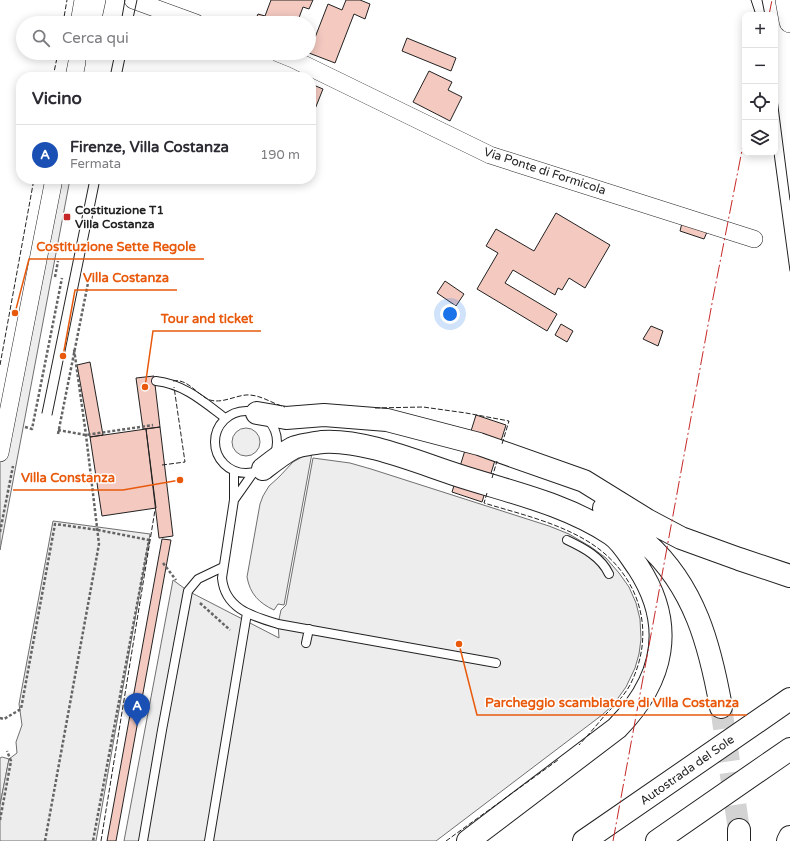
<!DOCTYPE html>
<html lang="it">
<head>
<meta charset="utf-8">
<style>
  body { margin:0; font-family:"Varela Round",sans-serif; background:#f2f2f3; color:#2b2b33 }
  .controls { position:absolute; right:12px; top:12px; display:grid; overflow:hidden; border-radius:8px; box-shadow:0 2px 10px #0003 }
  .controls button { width:36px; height:36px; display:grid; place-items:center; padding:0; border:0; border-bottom:1px solid #e1e1e2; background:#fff; color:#2b2b33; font:20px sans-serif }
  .you { position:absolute; left:450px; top:314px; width:14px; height:14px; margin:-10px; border:3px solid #fff; border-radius:50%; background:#1a73e8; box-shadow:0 0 0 6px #1a73e833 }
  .badge { display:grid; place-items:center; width:26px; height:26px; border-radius:50%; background:#ea580c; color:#fff; font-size:13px; font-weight:700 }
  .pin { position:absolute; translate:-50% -33px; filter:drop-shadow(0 1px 2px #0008) }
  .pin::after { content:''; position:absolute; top:21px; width:14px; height:12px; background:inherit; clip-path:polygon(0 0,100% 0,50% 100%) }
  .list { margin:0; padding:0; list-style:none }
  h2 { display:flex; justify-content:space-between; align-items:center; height:52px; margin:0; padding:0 16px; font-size:17px }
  h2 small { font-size:13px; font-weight:400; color:#7c7c81 }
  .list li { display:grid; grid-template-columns:26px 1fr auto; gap:12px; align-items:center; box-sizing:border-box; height:60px; padding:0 16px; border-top:1px solid #e1e1e2 }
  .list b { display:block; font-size:15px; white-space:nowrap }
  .list p { margin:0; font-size:13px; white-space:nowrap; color:#7c7c81 }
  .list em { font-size:13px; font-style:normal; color:#7c7c81 }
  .icon { flex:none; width:22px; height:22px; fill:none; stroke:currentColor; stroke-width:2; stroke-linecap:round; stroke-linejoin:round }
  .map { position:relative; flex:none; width:790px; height:841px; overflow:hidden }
  .search { position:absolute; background:#fff; box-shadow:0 2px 10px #0003; left:16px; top:16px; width:300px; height:44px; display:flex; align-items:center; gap:10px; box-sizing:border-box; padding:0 14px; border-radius:22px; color:#7c7c81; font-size:15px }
  .panel { position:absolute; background:#fff; box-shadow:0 2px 10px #0003; left:16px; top:72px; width:300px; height:112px; border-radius:16px }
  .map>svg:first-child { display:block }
  .green { fill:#eee; stroke:#6f6f6f }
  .parking { fill:#ededed; stroke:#6f6f6f }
  .building { fill:#f3c9c0; stroke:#222 }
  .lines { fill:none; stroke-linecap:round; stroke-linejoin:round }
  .motorway-tunnel { stroke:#d3d3d3; stroke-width:22; stroke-dasharray:22 11; stroke-linecap:butt }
  .service-casing { stroke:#222; stroke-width:10 }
  .minor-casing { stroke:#222; stroke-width:18 }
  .tertiary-casing { stroke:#222; stroke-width:22 }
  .motorway-casing { stroke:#222; stroke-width:24 }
  .path { stroke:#646464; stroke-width:2.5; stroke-dasharray:3 2; stroke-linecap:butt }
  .service { stroke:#fff; stroke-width:8 }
  .minor { stroke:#fff; stroke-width:17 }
  .tertiary { stroke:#fff; stroke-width:21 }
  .motorway { stroke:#fff; stroke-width:22 }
  .tram { stroke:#222; stroke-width:1 }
  .fence { stroke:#222; stroke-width:1; stroke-dasharray:5 2; stroke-linecap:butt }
  .power { stroke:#c62828; stroke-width:1; stroke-dasharray:14 3 2 3; stroke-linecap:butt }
  .poi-dot { fill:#c62828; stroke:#fff; stroke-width:1.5 }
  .labels { text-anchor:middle; stroke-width:3; stroke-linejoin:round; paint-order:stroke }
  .street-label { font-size:12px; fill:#222; stroke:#fff }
  .poi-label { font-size:12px; font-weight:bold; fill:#222; stroke:#fff; text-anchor:start }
  .leader { fill:none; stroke:#e8590c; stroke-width:1.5 }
  .callout-dot { fill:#e8590c; stroke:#fff; stroke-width:1.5 }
  .callout-label { font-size:13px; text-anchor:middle; font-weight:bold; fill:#e8590c; stroke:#fff; stroke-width:3; stroke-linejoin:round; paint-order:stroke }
</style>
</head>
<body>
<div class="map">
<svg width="790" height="841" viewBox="0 0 790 841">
  <rect width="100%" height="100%" fill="#fff"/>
  <path class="green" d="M232 442a14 14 0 1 1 28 0a14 14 0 1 1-28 0Z
    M312,453L284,605L278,604L274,610C259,603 250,594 247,577L260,504L263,496L269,486L279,477L293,462L304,456Z
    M2,757L9,759L0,805V758Z"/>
  <path class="parking" d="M54,179H70L0,550V453Z
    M313,458L350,463L371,469L549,526L569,534L591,547L606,558L619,573L629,587L636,603L640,619L641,639L639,654L635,668L626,687L613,705L602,715L436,841H124L173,580L188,591L279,638L278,624L281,610L286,605Z
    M53,521L150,534L96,841H0V805L9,759L17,753L16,742L22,725L19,704Z"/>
  <path class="building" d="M271,0H313L309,9L303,7L297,23H254L258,14L265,16Z
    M346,0H360L370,4L365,19L354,14L335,63L309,53L328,4L342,10Z
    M407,38L456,58L451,71L402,51Z
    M429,71L452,82L448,90L462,97L450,121L413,102Z
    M311,84L323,89L311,119Z
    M556,213L610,245L585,288L569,278L562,290L558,288L555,295L513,270L505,283L557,314L547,331L477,289L498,253L486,246L496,229L534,251Z
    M682,223L707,232L704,239L680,231Z
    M445,281L464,294L456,306L437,293Z
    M561,324L573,331L567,342L555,335Z
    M651,326L663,331L658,346L643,339Z
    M90,362L103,435L90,437L77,365Z
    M154,376L160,427L143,429L136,378Z
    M476,415L506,425L482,502L452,492Z
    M160,427L173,536L159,538L146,429Z
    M146,429L156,508L102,516L90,437Z
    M162,539L171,540L116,841H107Z"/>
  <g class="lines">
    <path class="motorway-tunnel" d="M721,707L739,830"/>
    <g class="service-casing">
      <path id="service" d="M156,381C184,384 204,402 225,418
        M215 442a31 31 0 1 1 62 0a31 31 0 1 1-62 0Z
        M234,472V500L222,578C225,609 252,616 278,624L496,663
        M234,500L253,473
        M567,540C584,548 601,557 609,574
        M306,643L309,629
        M143,841L162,730L188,591L198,579L223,567
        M209,841L247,613"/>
    </g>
    <g class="minor-casing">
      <path id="minor" d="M133,0L196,23
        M79,23L83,0
        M92,23L97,0
        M278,53L293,59L490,155L754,239
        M74,77L77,62V53
        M0,453L54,179"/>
    </g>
    <g class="tertiary-casing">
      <path id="tertiary" d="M786,0L790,22"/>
    </g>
    <g class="motorway-casing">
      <path id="motorway" d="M257,413L286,418L324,415L387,420L479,444L584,481L647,520L681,538L739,559L790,576
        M263,469C272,462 282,454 293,448C299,445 315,443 322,442C363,439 417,462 457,475C509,492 564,503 611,534C622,541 630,556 638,567C676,625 664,680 617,728L468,841
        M604,508C618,520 633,531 646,543C695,587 710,646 721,707
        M739,830V841
        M584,841L790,699
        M657,841L790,749
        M788,841L790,837"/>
    </g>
    <path class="path" d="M95,59L98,53
      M55,277L58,261
      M25,427L32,429L62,278
      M58,430L86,435L153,425
      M58,434L88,283
      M0,532L13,466
      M163,563L176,580
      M200,603L230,630
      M0,718L4,719L21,709L55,524L98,530L149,540L93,841
      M0,820L11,761L7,751
      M45,841L99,544L86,435L74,349"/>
    <use href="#service" class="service"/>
    <use href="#minor" class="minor"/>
    <use href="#tertiary" class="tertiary"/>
    <use href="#motorway" class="motorway"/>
    <path class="tram" d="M751,0L756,15
      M762,0L765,15
      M121,23L125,0
      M132,23L137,0
      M110,77L115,53
      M121,77L126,53
      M775,83L790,200
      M774,153L790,271
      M42,413L90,179
      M52,415L100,179"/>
    <path class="fence" d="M63,23L67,0
      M53,77L58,53
      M0,365L34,179
      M173,381C188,378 198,396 210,400C224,404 237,394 250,395C263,396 273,404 285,407
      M375,408L423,407L466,413L509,421L502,444
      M162,465L185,462L174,387
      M492,478L497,461
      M487,493L484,503C520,514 560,523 592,544C640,576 657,632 630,685C624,696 614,706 605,715C597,725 588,735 579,745
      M101,841L155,510
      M446,841L558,760"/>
    <path class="power" d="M769,15L772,0
      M613,841L713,298L745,135"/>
  </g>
  <rect class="poi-dot" x="63" y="213" width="8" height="8" rx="2"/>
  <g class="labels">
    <g class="street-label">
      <text transform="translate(545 171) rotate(18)" y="4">Via Ponte di Formicola</text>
      <text transform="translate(687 770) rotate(-35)" y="4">Autostrada del Sole</text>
    </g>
    <g class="poi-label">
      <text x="75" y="214">Costituzione T1<tspan x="75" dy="14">Villa Costanza</tspan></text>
    </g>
  </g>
  <path class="leader" d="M15 313L29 259H204M63 356L75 290H177M145 387L153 331H261M180 480L123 490H13M459 644L477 715H747"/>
  <g class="callout-dot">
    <circle cx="15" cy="313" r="4"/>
    <circle cx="63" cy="356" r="4"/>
    <circle cx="145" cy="387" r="4"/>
    <circle cx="180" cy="480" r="4"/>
    <circle cx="459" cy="644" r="4"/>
  </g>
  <g class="callout-label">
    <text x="116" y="251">Costituzione Sette Regole</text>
    <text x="126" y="282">Villa Costanza</text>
    <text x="207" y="323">Tour and ticket</text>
    <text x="68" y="482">Villa Constanza</text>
    <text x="612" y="707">Parcheggio scambiatore di Villa Costanza</text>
  </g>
</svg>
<div class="controls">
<button>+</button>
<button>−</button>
<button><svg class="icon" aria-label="locate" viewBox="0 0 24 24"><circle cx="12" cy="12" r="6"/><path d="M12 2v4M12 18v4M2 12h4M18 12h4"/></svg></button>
<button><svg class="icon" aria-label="layers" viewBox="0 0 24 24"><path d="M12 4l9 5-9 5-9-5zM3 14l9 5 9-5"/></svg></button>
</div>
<div class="you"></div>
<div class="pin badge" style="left:137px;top:726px;background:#1a4fb4">A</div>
<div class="search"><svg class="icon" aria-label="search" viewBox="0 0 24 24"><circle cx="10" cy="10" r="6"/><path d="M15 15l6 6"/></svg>Cerca qui</div>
<section class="panel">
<h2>Vicino<small></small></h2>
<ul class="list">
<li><span class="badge" style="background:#1a4fb4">A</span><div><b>Firenze, Villa Costanza</b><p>Fermata</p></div><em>190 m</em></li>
</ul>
</section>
</div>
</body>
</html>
